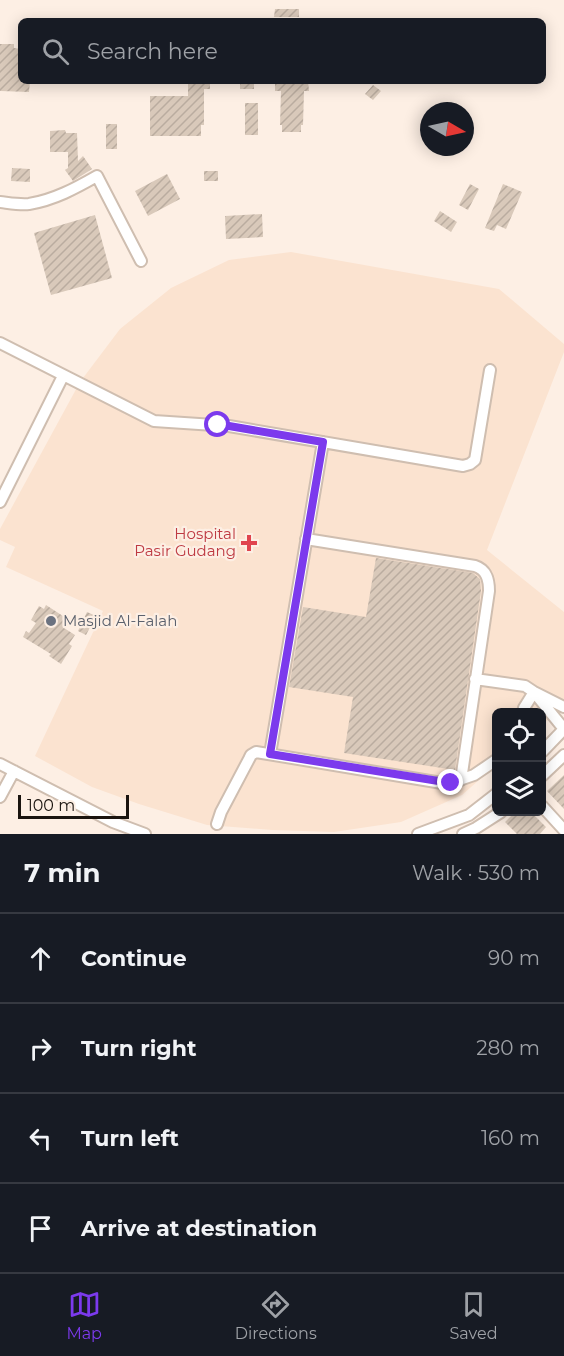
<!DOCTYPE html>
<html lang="en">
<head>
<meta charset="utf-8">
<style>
  body { margin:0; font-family:Montserrat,sans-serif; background:#242831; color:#f1f3f6 }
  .controls { position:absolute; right:18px; bottom:18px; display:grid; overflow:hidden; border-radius:9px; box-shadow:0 3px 15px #0003 }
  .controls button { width:54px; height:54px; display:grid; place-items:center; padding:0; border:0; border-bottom:2px solid #363941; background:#171b24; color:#f1f3f6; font:30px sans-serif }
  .compass { position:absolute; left:420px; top:102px; width:54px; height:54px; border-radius:50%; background:#171b24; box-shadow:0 3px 15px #0003; rotate:99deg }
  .scale { position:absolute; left:18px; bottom:15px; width:111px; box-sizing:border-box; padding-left:6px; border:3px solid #1a140f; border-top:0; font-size:16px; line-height:21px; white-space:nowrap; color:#1a140f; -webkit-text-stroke:4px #fdefe4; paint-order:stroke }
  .stop { position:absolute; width:18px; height:18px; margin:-14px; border:4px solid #7c3aed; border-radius:50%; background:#fff }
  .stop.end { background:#7c3aed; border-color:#fff; box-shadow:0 2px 6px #0008 }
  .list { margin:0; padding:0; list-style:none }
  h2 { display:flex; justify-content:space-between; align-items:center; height:78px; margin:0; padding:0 24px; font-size:26px }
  h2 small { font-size:20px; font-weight:400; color:#9ea1a6 }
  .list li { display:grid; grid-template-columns:39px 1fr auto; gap:18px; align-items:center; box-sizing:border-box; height:90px; padding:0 24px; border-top:2px solid #363941 }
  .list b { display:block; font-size:22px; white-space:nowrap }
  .list em { font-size:20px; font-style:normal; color:#9ea1a6 }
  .icon { flex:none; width:33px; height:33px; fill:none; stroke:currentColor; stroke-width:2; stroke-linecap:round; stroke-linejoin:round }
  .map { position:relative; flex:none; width:564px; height:834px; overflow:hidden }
  .search { position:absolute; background:#171b24; box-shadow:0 3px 15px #0003; left:18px; right:18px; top:18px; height:66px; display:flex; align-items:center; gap:15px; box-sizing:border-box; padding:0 21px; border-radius:9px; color:#9ea1a6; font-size:22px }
  .sheet { height:438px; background:#171b24 }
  nav { display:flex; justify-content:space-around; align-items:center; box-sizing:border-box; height:84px; border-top:2px solid #363941; background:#171b24; font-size:16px; color:#9ea1a6 }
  nav a { display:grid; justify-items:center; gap:3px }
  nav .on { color:#7c3aed }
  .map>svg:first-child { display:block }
  .built { fill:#fbe3d0 }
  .building { fill:url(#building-hatch) }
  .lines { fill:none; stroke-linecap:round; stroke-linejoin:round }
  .minor-casing { stroke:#cfbeb0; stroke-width:14 }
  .minor { stroke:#fff; stroke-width:10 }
  .route { stroke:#7c3aed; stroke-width:8 }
  .health-dot { fill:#e0444e; stroke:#fdefe4; stroke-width:2 }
  .worship-dot { fill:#6b7280; stroke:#fdefe4; stroke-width:2 }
  .labels { text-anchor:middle; stroke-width:4.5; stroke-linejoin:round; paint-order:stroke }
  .health-label { font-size:15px; fill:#be3a42; stroke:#fdefe4; text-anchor:end }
  .worship-label { font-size:15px; fill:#5b616d; stroke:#fdefe4; text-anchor:start }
</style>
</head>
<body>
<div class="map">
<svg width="564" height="834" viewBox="0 0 564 834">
  <defs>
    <pattern id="building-hatch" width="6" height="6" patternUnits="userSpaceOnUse" patternTransform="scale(1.5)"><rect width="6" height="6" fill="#d9c9ba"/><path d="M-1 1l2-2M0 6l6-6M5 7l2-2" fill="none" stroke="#baac9f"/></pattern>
  </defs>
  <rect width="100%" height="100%" fill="#fdefe4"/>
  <path class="built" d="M291,252L499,289L564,344V352L487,550L564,612V706L542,725V712H496V765L462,795L401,822L334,832L272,830L207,825L139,804L92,787L35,756L103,611L6,567L15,547L0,540V529L80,382L120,329L171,288L229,260Z"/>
  <path class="building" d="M275,9H299V17H274Z
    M0,44H14V48L21,49V81H30L29,92L0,91Z
    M188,81H210V89H204V125H201V136H150V96H188Z
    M240,81H254V89H240Z
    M275,81H308L309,91H304L303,125H301V132H282V125H280L281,91H275Z
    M373,85L381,91L373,100L365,94Z
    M245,103H258V135H245Z
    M106,124H117V149H106Z
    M65,130L66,133H77L78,161L83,156L92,169L73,181L65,170L68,168V152H50V131Z
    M12,168L30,169V182L11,181Z
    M204,171H218V181H204Z
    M167,174L180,199L148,216L135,191Z
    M470,184L479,189L468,210L459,205Z
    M503,184L522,192L506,229L497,225L494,231L485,228Z
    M440,211L457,222L451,232L434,221Z
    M262,214L263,237L226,239L225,216Z
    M95,215L112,278L51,295L34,233Z
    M376,558L473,573L480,579L481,591L455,770L344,753L353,697L289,687L303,607L366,617Z
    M46,605L66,618L63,621L66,623L64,628L75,635L69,644L72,646L61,664L49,656L51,654L23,637L26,631L29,633L36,623L31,620L39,606L44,609Z
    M87,612L96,616L86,635L78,631Z
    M564,775V809L547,791Z
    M515,812H531L546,827L540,834H517L505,822Z"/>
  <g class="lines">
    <g class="minor-casing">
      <path id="minor" d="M0,202C9,203 20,205 29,204C54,200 76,188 97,176L141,261
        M0,343L154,421L229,426L463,466L470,464L475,460L490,370
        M0,502L63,376
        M306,539L475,566C487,570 489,580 489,591L461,780
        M475,679L525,686L534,692L564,707
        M538,697L564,729
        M523,712L524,708L534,692
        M542,752L564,729
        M270,754L323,442
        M0,764L113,822L145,834
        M542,776L564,755
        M0,797L14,771
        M542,806L564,830
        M217,824L221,812L249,759L251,755L256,752L448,784L474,775L496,760
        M418,834L469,815L496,794
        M463,834L476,828L501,812"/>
    </g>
    <use href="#minor" class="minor"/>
  </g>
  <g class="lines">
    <path class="route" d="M218,425L229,426L323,442L270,754L451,783"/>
  </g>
  <path class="health-dot" d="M246 534h6v6h6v6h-6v6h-6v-6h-6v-6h6z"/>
  <circle class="worship-dot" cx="51" cy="621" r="6"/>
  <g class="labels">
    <g class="health-label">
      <text x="236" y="539">Hospital<tspan x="236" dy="17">Pasir Gudang</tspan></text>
    </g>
    <g class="worship-label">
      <text x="63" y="626">Masjid Al-Falah</text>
    </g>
  </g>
</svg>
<div class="controls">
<button><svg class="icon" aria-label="locate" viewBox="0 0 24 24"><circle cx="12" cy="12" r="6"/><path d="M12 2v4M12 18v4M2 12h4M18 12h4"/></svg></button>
<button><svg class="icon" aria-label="layers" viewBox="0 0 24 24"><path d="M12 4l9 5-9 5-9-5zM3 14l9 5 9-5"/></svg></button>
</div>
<svg class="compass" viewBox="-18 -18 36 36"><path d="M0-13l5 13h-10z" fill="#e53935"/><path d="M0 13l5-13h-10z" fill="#9ea1a6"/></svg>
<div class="scale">100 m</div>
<div class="stop" style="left:218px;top:425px"></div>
<div class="stop end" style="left:451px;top:783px"></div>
<div class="search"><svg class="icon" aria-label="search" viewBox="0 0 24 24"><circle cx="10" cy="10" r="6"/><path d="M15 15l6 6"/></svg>Search here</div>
</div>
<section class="sheet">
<h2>7 min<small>Walk · 530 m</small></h2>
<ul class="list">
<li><svg class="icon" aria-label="ahead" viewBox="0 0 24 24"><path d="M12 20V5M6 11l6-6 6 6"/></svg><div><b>Continue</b></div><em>90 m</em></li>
<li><svg class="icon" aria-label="right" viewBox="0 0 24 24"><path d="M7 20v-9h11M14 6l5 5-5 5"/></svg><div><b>Turn right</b></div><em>280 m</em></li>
<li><svg class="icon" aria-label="left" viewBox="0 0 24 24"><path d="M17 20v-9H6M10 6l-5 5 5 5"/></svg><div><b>Turn left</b></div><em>160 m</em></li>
<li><svg class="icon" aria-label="arrive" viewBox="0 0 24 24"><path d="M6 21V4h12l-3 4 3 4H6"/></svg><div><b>Arrive at destination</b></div></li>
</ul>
</section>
<nav>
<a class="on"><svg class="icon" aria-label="map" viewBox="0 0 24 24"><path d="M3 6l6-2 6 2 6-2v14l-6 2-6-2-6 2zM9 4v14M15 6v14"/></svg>Map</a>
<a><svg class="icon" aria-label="directions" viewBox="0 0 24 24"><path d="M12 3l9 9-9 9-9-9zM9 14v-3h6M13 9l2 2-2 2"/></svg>Directions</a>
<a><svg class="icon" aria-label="saved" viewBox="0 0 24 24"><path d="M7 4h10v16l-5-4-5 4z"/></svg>Saved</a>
</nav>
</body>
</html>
